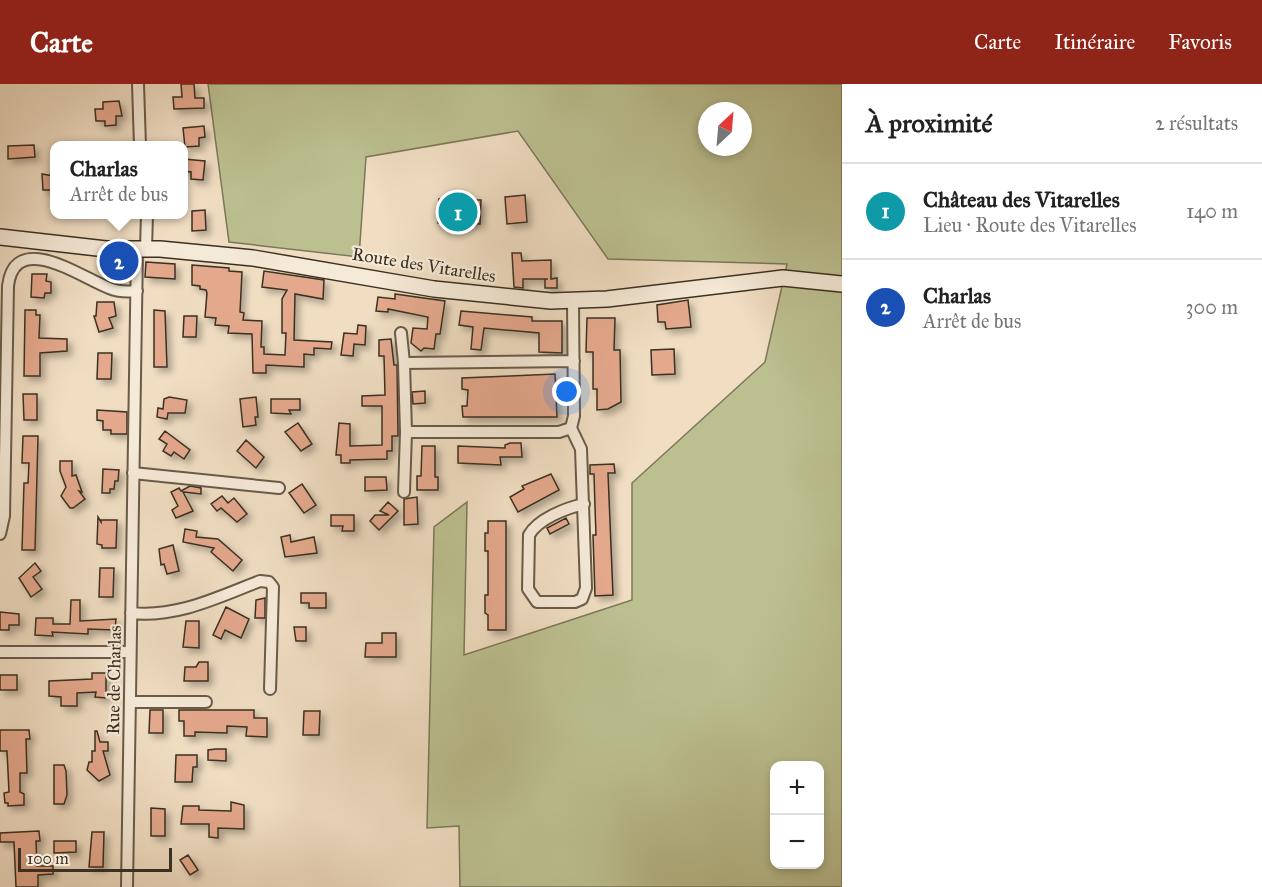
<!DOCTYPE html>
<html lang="fr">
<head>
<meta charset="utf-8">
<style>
  body { margin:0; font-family:"IM FELL Great Primer",serif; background:#f6f6f6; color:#222 }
  .controls { position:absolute; right:18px; bottom:18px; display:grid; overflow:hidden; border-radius:12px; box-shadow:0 3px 9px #0003 }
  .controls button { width:54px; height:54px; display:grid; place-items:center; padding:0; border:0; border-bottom:2px solid #e0e0e0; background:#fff; color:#222; font:30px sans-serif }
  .compass { position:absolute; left:698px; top:18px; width:54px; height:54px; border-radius:50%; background:#fff; box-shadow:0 3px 9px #0003; rotate:26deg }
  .scale { position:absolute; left:18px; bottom:15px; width:154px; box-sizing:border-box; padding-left:6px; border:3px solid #3b3021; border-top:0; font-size:16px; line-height:21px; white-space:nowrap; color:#3b3021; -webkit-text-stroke:4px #f5e9d7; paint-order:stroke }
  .you { position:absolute; left:567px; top:308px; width:21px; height:21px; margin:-15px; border:4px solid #fff; border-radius:50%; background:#1a73e8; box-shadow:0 0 0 9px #1a73e833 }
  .badge { display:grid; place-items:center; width:39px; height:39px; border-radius:50%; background:#8f2418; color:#fff; font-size:20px; font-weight:700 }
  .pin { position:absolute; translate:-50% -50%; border:3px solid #fff; box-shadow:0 2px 6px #0006 }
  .popup { position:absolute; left:50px; top:57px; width:138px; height:78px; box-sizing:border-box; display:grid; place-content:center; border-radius:12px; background:#fff; filter:drop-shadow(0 2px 4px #0005); font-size:20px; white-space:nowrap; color:#767676 }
  .popup b { font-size:22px; color:#222 }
  .popup::after { content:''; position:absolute; left:50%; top:100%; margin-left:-12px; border:12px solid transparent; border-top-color:#fff }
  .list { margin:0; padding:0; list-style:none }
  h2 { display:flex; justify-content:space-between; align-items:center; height:78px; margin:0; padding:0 24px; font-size:26px }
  h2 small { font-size:20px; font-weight:400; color:#767676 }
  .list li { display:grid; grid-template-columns:39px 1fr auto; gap:18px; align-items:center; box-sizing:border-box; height:96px; padding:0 24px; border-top:2px solid #e0e0e0 }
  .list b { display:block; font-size:22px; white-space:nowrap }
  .list p { margin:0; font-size:20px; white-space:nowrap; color:#767676 }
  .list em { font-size:20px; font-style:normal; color:#767676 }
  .map { position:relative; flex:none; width:842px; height:803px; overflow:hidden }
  header { display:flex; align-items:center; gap:36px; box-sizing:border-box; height:84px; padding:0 30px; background:#8f2418; color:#fff }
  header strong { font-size:28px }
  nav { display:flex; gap:33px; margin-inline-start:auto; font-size:21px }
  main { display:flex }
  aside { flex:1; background:#fff }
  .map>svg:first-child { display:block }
  .green { fill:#bcc091; stroke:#7c7859; stroke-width:1.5; fill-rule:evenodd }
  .building { fill:#e4a88c; stroke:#3b3021; stroke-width:1.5; filter:url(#shadow) }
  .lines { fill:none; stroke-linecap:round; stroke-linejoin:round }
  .minor-casing { stroke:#685b49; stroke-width:14 }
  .secondary-casing { stroke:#3b3021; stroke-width:18 }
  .minor { stroke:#f5e9d7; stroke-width:10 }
  .secondary { stroke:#f5e9d7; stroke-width:15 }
  .labels { text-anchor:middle; stroke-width:4.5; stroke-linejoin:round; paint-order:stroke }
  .street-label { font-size:18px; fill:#3b3021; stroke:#f5e9d7 }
</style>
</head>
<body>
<header>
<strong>Carte</strong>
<nav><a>Carte</a><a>Itinéraire</a><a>Favoris</a></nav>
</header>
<main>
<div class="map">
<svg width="842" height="803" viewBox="0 0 842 803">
  <defs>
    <filter id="shadow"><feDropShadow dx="4.5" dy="4.5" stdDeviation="3" flood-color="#0004"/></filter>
  </defs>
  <rect width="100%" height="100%" fill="#f0ddc2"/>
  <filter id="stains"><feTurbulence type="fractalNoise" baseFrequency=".00333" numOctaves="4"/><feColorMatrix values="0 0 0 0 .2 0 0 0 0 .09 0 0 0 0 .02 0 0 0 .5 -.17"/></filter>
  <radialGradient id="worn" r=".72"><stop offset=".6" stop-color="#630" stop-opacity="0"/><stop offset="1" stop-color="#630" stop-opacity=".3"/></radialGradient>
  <path class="green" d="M208,0H842V803H460L459,742L427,744L434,443L467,418L464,571L632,516V399L765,278L787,180L608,175L518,47L366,73L359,173L229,158ZM707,27H743V63H707ZM774,682H820V780H774Z"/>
  <path class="building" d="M181,0H194L195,14H204V24L174,25L173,13H182Z
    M119,17L122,32H116V41L105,42V37H96L95,25H103V18Z
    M204,42L205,53L199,54V62L185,63L183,44Z
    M34,61L35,73L8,75V62Z
    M183,75L205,77L203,96L191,95V88L183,87Z
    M42,90L54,92V106H43Z
    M525,111L527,138L507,140L505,113Z
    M439,115L481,116L480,140L438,139Z
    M205,126L206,146L192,147V127Z
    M512,169H521L522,177L551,176V195L557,194V204H545V195H548H523V204L514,203Z
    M146,178L175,180V195L145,193Z
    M192,181L229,184V187L242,188L240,228L244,229L243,236L262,237L261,263H264V270L285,271L286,249H282V215L287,206L262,203L264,187L324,196L323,215L295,210L294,256L332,258L331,265L314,264V271L304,270V283L266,281V289H253L252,250L228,249L229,242L215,241L216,234L205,233L207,209L206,206L200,205V202L192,201Z
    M32,190H47L46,197L51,198V209H45L44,214L31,213Z
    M395,210L445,217L440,250H436L434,265L424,264L421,267L411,259L413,244L427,245L428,233L388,225V228L376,227L378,213L395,215Z
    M688,216L691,243L666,245L665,238H658L657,221Z
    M97,218H114L116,232L109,234L113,244L99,248L94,232H96Z
    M25,226H36V231H40L39,254L67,255V267L40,269V292H24Z
    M154,226L165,227L167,283H154Z
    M461,227L532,233V237H562V269L539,268V249L484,244L481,266L471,265L473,243L459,241Z
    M184,232H197L196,253H183Z
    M587,234H615L614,266H620L621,318L608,325L597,326V305H593V268H586Z
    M358,241L366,242L365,261L354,260L353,272L341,271L344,249L357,250Z
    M391,255L394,281H397L398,352H392V367H387V375L350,376V379H341V371H336L339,339L350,340V362L382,361V322H362V312L385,311L384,272H379V256Z
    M674,265L675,290L652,291L651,266Z
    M98,269H112L111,295H97Z
    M555,290L557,333H463L462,322H467L468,306L462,305V294Z
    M425,307V319L413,320L412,308Z
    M23,310H37V336H24Z
    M169,313L187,316L185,329H168L167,335L157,333L158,324L163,325L164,315Z
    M256,313L258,333H255L256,341L243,343L240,315Z
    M271,315H300V326H289L291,330L271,329Z
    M97,326L127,328V350H111V346H103V337L97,336Z
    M298,339L312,360L301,367L285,348Z
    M165,347L190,366L184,375L174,368L171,372L163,367L167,360L159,355Z
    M23,352H38L35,466H22L24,399H28L29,379H22Z
    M246,356L264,373L256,384L237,367Z
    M510,359H521L522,373H500L501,381L458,379V362L505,364V361Z
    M422,362H435V393H438V406H417V392H421Z
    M60,377H72V392L76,391L82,408L79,407L85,415L73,424H70L61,412L66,403L60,387Z
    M614,380L615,389H608L613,511L595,512L593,451H596L595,423L594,390H590V381Z
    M103,385L119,386L118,397H115L114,405H110V409H102Z
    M551,390L559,406L518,428L510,413L524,405L522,402Z
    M365,393H386L387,406L365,407Z
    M302,400L316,421L304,429L289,409Z
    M190,402L201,404V410L183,408L193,427L176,434L172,426L178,422L171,408L179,404L181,407Z
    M222,412L228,419L234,414L247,430L237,438L221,424L217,427L211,420Z
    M417,413L418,440L404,441V415Z
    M388,418L398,427L379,446L370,437L375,431H389L380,427Z
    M331,431H354V447H342L343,442H331Z
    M98,433L101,438V436H117L116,464H102V461L97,460Z
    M566,434L569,440L550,450L547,444Z
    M488,437H506V546H488V531L485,529V511H488V467H485V449H488Z
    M185,445L197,447L196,453L218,455L242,476L233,487L211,468L214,464L183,458Z
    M290,451L291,458L314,453L317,469L285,473L281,453Z
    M173,461L179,487L167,490L164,480L161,481L159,465Z
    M35,479L41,487L33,493L42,505L31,513L19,494Z
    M100,484H114L113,513H99Z
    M301,509H326V524H309V519H301Z
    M265,514V534H255L256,516Z
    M71,516H80V537L116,535L115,546L88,545V550L52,548L53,552L35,551L36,534H53V540H70Z
    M226,523L249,535L241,554L225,546L221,555L213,551Z
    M0,528L19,530V541H9V546H0Z
    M186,537H199V564L183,563Z
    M294,543H306V557H296Z
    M382,549H396V573H365L366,559H382Z
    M199,578H208V597H184L185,583H196Z
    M92,589H106V614L95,613L96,608L77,609V622H61V613L49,612V597L92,595Z
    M0,591H17V606H0Z
    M150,626H163V649H149Z
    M179,626H254V634H267V653L246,652L247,643L227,642V649L195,648V652H184V637H179Z
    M304,627H320L319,651H303Z
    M0,646H29L30,655H26L27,689H20V708L24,710V721L8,722V719H5L4,709L9,708L7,667H0Z
    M95,647H97L100,658H108V667H103L110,691L99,697L87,686L89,678H92V667H95Z
    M216,665H226V677L208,676V666Z
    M176,671H197V683H193L192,698H175Z
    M54,681H64L66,687L67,711L64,720H54Z
    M231,718L244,721V745L218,744V754L209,753V740H181L183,722H199V726L231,727Z
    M151,724L165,725V752H151Z
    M39,747L40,757H36L37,782H53V790L38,791V803H16L14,758H0V749Z
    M92,748H104L103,783H89Z
    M54,757H76V768L54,769Z
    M188,771L198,786L190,791L180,776Z"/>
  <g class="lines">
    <g class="minor-casing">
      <path id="minor" d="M138,0L140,62
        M146,165L147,130
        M573,218L574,332L571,344L559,348H406L404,279L574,277
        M401,249L404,279
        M571,344L581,365L586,504L582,515L575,518H537L528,505L529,451C538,435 566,424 584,420
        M133,389L279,404
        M404,408L406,348
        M0,450L4,432L8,202C15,145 82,194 109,204C118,208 127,208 137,207
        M131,529C177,534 218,513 260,497L269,498L273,503L270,605
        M0,568H130
        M130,618H206
        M127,803L137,165"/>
    </g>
    <g class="secondary-casing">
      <path id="secondary" d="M0,153L106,165H160L253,174L434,205L551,217L607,215L783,194L842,200"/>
    </g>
    <use href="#minor" class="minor"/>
    <use href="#secondary" class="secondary"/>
  </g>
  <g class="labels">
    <g class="street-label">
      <text transform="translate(424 181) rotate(9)" y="6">Route des Vitarelles</text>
      <text transform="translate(114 596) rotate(-89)" y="6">Rue de Charlas</text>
    </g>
  </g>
  <rect width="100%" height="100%" filter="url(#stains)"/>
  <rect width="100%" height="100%" fill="url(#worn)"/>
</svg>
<div class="controls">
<button>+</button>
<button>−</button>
</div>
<svg class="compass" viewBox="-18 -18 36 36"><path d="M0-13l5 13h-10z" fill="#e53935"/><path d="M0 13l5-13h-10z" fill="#767676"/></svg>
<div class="scale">100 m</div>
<div class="you"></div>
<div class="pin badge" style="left:458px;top:128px;background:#0f9aa8">1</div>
<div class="pin badge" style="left:119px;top:177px;background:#1a4fb4">2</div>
<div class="popup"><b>Charlas</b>Arrêt de bus</div>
</div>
<aside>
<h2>À proximité<small>2 résultats</small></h2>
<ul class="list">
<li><span class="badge" style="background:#0f9aa8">1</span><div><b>Château des Vitarelles</b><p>Lieu · Route des Vitarelles</p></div><em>140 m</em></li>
<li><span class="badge" style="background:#1a4fb4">2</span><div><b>Charlas</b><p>Arrêt de bus</p></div><em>300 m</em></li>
</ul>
</aside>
</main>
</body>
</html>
